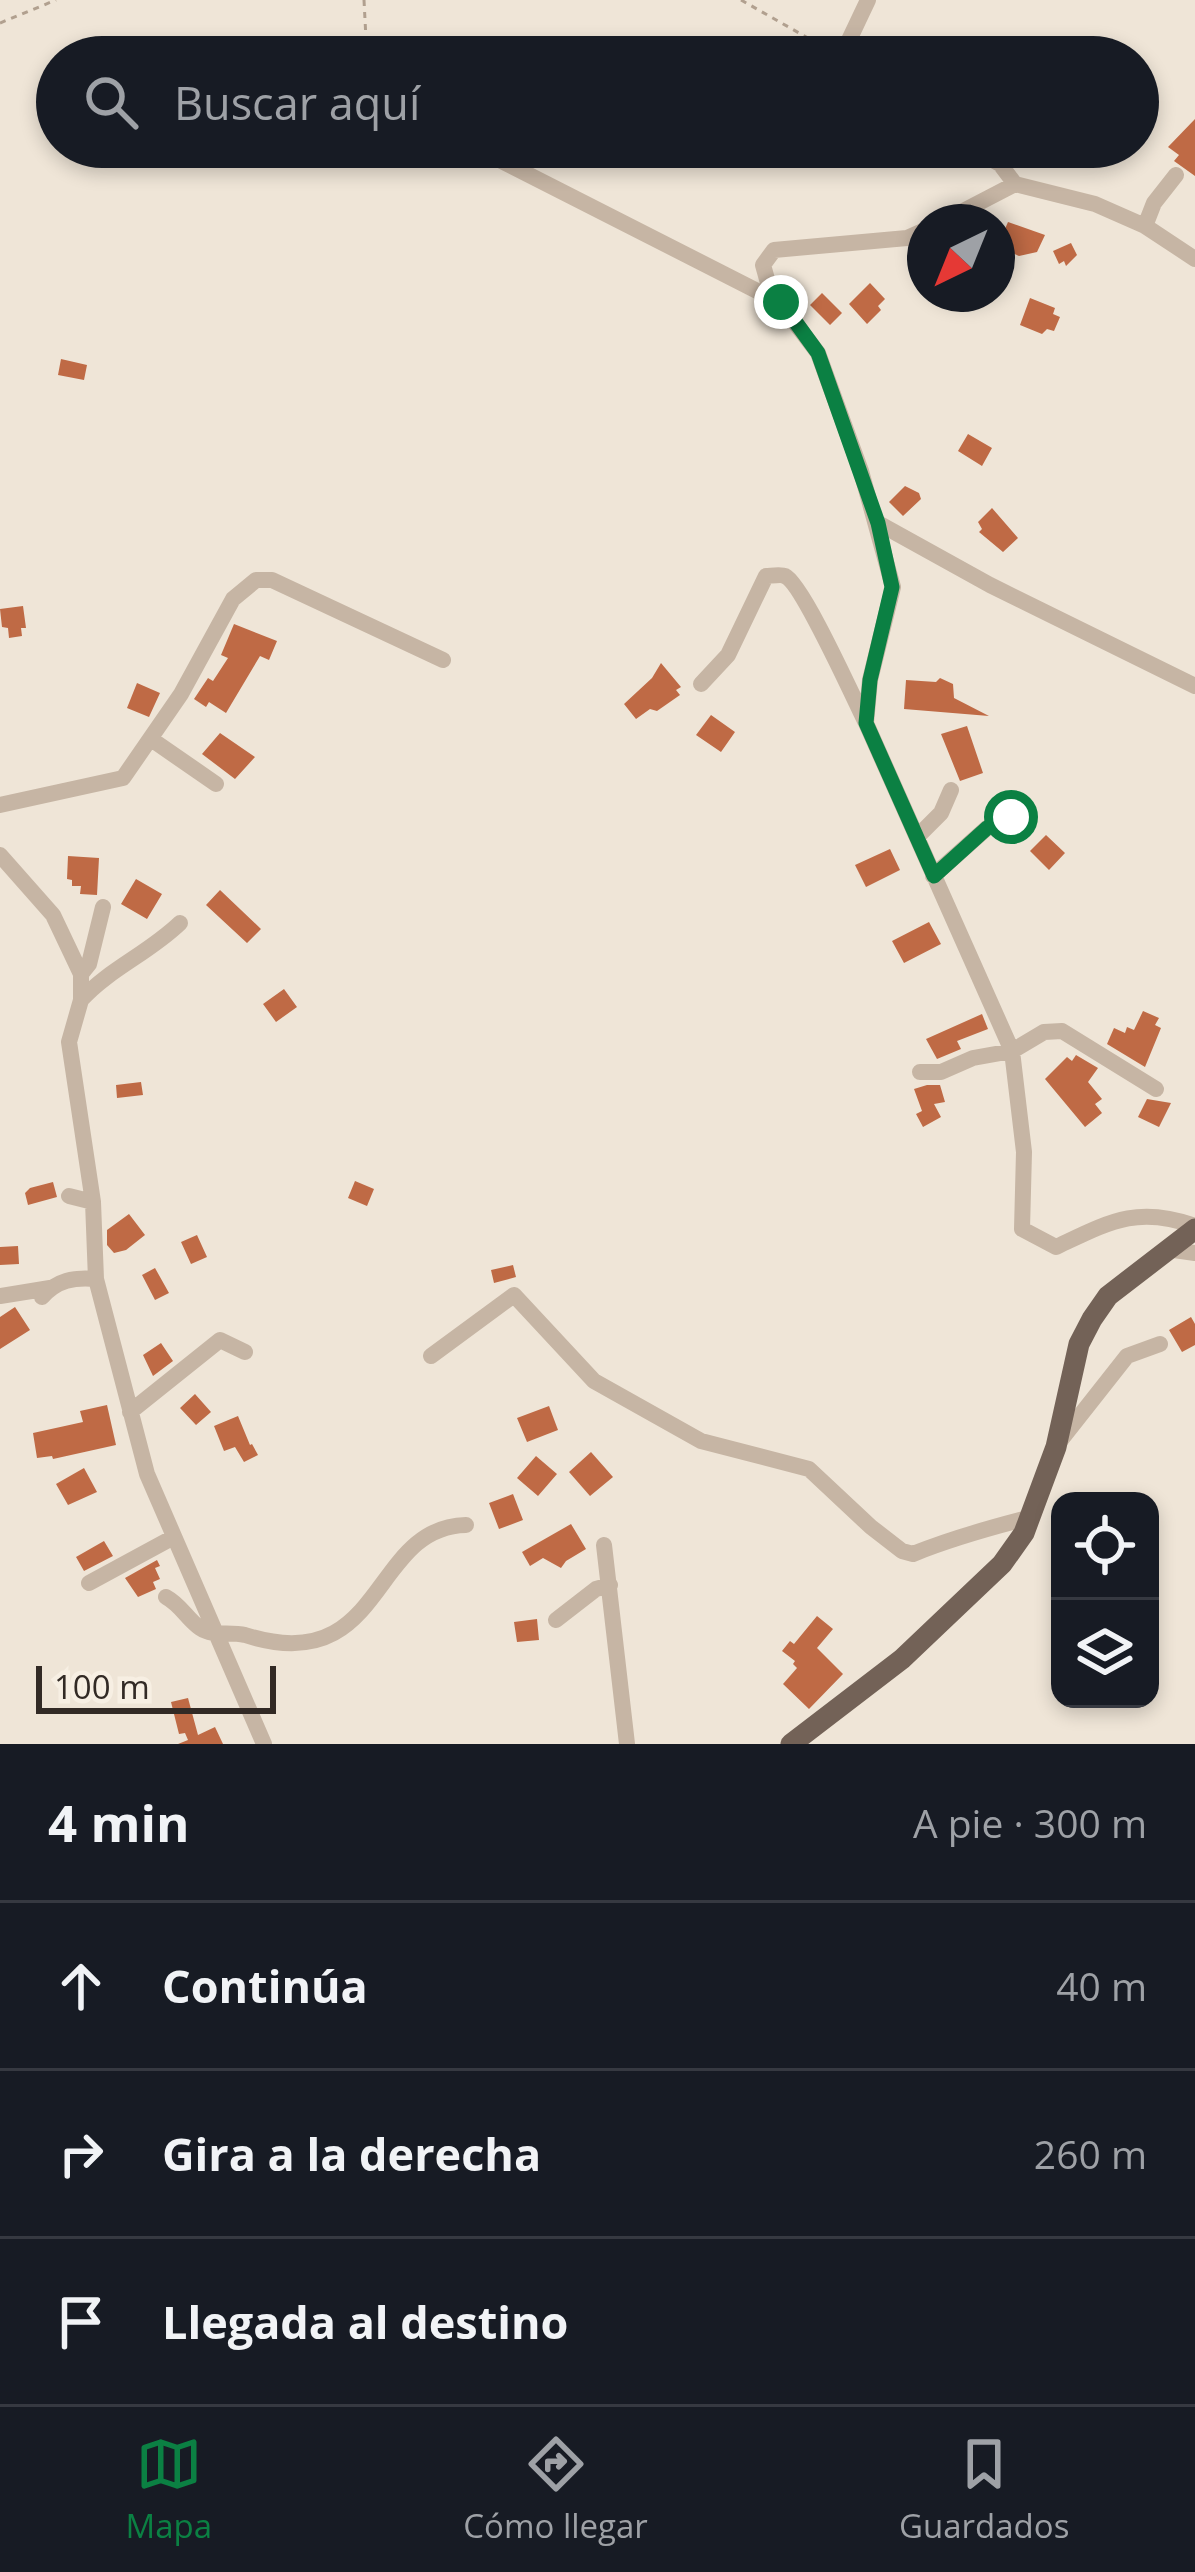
<!DOCTYPE html>
<html lang="es">
<head>
<meta charset="utf-8">
<style>
  body { margin:0; font-family:"Open Sans",sans-serif; background:#20242c; color:#f1f3f6 }
  .controls { position:absolute; right:36px; bottom:36px; display:grid; overflow:hidden; border-radius:24px; box-shadow:0 6px 18px #0003 }
  .controls button { width:108px; height:108px; display:grid; place-items:center; padding:0; border:0; border-bottom:3px solid #363941; background:#171b24; color:#f1f3f6; font:60px sans-serif }
  .compass { position:absolute; left:907px; top:204px; width:108px; height:108px; border-radius:50%; background:#171b24; box-shadow:0 6px 18px #0003; rotate:223deg }
  .scale { position:absolute; left:36px; bottom:30px; width:240px; box-sizing:border-box; padding-left:12px; border:6px solid #322a25; border-top:0; font-size:33px; line-height:42px; white-space:nowrap; color:#322a25; -webkit-text-stroke:9px #f7efe3; paint-order:stroke }
  .stop { position:absolute; width:36px; height:36px; margin:-27px; border:9px solid #0b8043; border-radius:50%; background:#fff }
  .stop.end { background:#0b8043; border-color:#fff; box-shadow:0 3px 12px #0008 }
  .list { margin:0; padding:0; list-style:none }
  h2 { display:flex; justify-content:space-between; align-items:center; height:156px; margin:0; padding:0 48px; font-size:51px }
  h2 small { font-size:39px; font-weight:400; color:#9ea1a6 }
  .list li { display:grid; grid-template-columns:78px 1fr auto; gap:36px; align-items:center; box-sizing:border-box; height:168px; padding:0 48px; border-top:3px solid #363941 }
  .list b { display:block; font-size:45px; white-space:nowrap }
  .list em { font-size:39px; font-style:normal; color:#9ea1a6 }
  .icon { flex:none; width:66px; height:66px; fill:none; stroke:currentColor; stroke-width:2; stroke-linecap:round; stroke-linejoin:round }
  .map { position:relative; flex:none; width:1195px; height:1744px; overflow:hidden }
  .search { position:absolute; background:#171b24; box-shadow:0 6px 18px #0003; left:36px; right:36px; top:36px; height:132px; display:flex; align-items:center; gap:30px; box-sizing:border-box; padding:0 42px; border-radius:66px; color:#9ea1a6; font-size:45px }
  .sheet { height:660px; background:#171b24 }
  nav { display:flex; justify-content:space-around; align-items:center; box-sizing:border-box; height:168px; border-top:3px solid #363941; background:#171b24; font-size:33px; color:#9ea1a6 }
  nav a { display:grid; justify-items:center; gap:6px }
  nav .on { color:#0b8043 }
  .map>svg:first-child { display:block }
  .building { fill:#bf6a45 }
  .lines { fill:none; stroke-linecap:round; stroke-linejoin:round }
  .path { stroke:#b1a08f; stroke-width:3; stroke-dasharray:6 6; stroke-linecap:butt }
  .minor { stroke:#c6b5a4; stroke-width:16 }
  .major { stroke:#736257; stroke-width:21 }
  .route { stroke:#0b8043; stroke-width:15 }
</style>
</head>
<body>
<div class="map">
<svg width="1195" height="1744" viewBox="0 0 1195 1744">
  <rect width="100%" height="100%" fill="#efe5d7"/>
  <path class="building" d="M1195,119V176L1174,161L1179,155L1168,147Z
    M1008,222L1045,235L1037,252L1019,256L1003,249L1007,241L1001,238Z
    M1071,243L1077,255L1066,266L1064,261L1059,264L1053,251Z
    M870,283L885,299L878,306L881,310L867,324L849,304Z
    M822,293L842,313L830,325L810,305Z
    M1030,298L1055,308L1053,314L1060,317L1054,331L1047,329L1042,334L1020,325Z
    M61,359L87,365L84,380L58,375Z
    M968,434L992,448L982,466L958,451Z
    M905,486L919,493L921,499L903,516L889,502Z
    M992,508L1018,538L1003,552L979,532L982,529L978,522Z
    M23,606L26,628H21L22,636L9,638L8,628L2,627L0,609Z
    M234,624L277,641L269,660L260,656L226,713L209,702L206,707L194,699L208,678L213,681L228,658L221,655Z
    M661,663L681,687L676,690L680,695L657,711L650,709L636,719L624,704L652,678Z
    M940,678L953,684L954,698L989,716L904,709L906,680L936,682Z
    M137,683L160,693L149,717L127,708Z
    M711,715L735,732L721,752L696,735Z
    M967,726L983,773L960,781L941,734Z
    M220,733L255,757L235,779L202,754Z
    M1046,835L1065,853L1049,870L1030,851Z
    M890,849L900,870L866,887L855,865Z
    M68,856L99,858L97,895L80,894L81,886H72V880L67,879Z
    M136,879L162,894L147,919L121,904Z
    M220,890L261,929L247,943L206,905Z
    M929,922L941,944L904,963L892,941Z
    M284,989L297,1007L276,1022L263,1004Z
    M1143,1011L1159,1018L1155,1025L1161,1028L1145,1067L1107,1044L1114,1028L1125,1033L1127,1027L1134,1030Z
    M982,1014L988,1029L957,1041L961,1049L937,1059L926,1039Z
    M1076,1055L1098,1068L1088,1082L1102,1099L1095,1104L1102,1113L1085,1127L1045,1079L1067,1057L1072,1061Z
    M141,1082L143,1095L117,1098L116,1085Z
    M927,1085H940L945,1102L934,1104L941,1117L923,1127L916,1114L922,1111L914,1089Z
    M1147,1099L1171,1103L1159,1127L1138,1117Z
    M355,1181L374,1189L367,1206L348,1198Z
    M53,1182L57,1197L28,1205L25,1193L30,1188Z
    M129,1214L145,1235L126,1250L114,1253L107,1245V1230Z
    M197,1235L207,1257L191,1264L181,1242Z
    M18,1246L19,1264L0,1265V1247Z
    M513,1265L516,1277L494,1283L491,1270Z
    M155,1268L169,1293L155,1300L142,1275Z
    M15,1307L30,1330L0,1349V1317Z
    M1191,1317L1195,1324V1345L1182,1352L1169,1330Z
    M161,1343L173,1361L153,1376L143,1355Z
    M195,1394L211,1412L196,1425L180,1408Z
    M107,1405L116,1445L53,1459L52,1456L37,1458L33,1433L83,1422L80,1411Z
    M549,1406L558,1430L527,1442L517,1418Z
    M238,1416L250,1445L252,1444L258,1455L244,1462L235,1447L224,1451L214,1426Z
    M591,1452L613,1477L590,1496L569,1472Z
    M536,1456L557,1474L538,1496L517,1478Z
    M84,1468L97,1492L68,1505L56,1484Z
    M513,1494L523,1520L499,1529L489,1503Z
    M571,1524L586,1549L566,1561L561,1568L543,1558L530,1566L522,1552Z
    M104,1541L113,1556L84,1571L76,1557Z
    M157,1560L160,1566L155,1568L160,1579L153,1582L156,1589L138,1597L125,1578Z
    M817,1616L833,1629L817,1648L843,1674L809,1709L783,1684L797,1668L793,1664L795,1661L782,1651L790,1641L794,1644Z
    M537,1619L539,1640L517,1642L514,1622Z
    M188,1698L198,1735L215,1727L223,1744H178L188,1740L185,1733L179,1734L171,1702Z"/>
  <g class="lines">
    <path class="path" d="M364,0L366,39L371,57
      M741,0L829,50
      M0,23L56,0"/>
    <path class="minor" d="M841,57L868,0
      M474,147L775,300
      M970,147L1000,164L1015,184
      M942,222L1015,184L1095,204L1145,226L1195,259
      M1145,226L1154,203L1176,175
      M925,230L907,238L774,250L763,265L770,290L818,353L861,471L893,587L870,680L866,723L1012,1051L1024,1152L1022,1229L1056,1247C1109,1222 1137,1205 1195,1226
      M878,523L990,585L1195,686
      M701,684L728,655L766,576C770,576 781,574 785,576C802,583 854,699 866,723
      M151,739L216,784
      M0,805L123,778L181,694L233,599L256,580H272L443,660
      M917,837L941,813L951,790
      M0,855L53,915L81,974V1000L69,1042L93,1202L96,1279L147,1474L264,1744
      M933,876L987,828L1011,817L1019,826
      M81,974L89,964L103,907
      M81,1000C109,969 149,953 180,923
      M920,1072H941L973,1058L1012,1051L1044,1032L1062,1031L1156,1089
      M69,1196L93,1202
      M1167,1249L1195,1253
      M0,1296L50,1288
      M42,1297C57,1280 74,1277 96,1279
      M431,1356L514,1295L594,1381L701,1441L809,1469L871,1527L902,1551L913,1554C950,1539 989,1528 1028,1518
      M130,1412L220,1340L245,1352
      M1060,1441L1127,1356L1160,1344
      M604,1545L627,1744
      M89,1583L172,1538
      M166,1597C181,1605 187,1619 200,1628C213,1637 230,1631 245,1635C386,1680 369,1527 466,1525
      M556,1620L596,1589L610,1585"/>
    <path class="major" d="M791,1744L902,1659L1002,1564L1024,1533L1056,1447L1079,1344L1092,1319L1108,1296L1195,1229"/>
  </g>
  <g class="lines">
    <path class="route" d="M781,302L818,353L878,523L892,587L870,680L866,723L934,876L987,828L1011,817"/>
  </g>
</svg>
<div class="controls">
<button><svg class="icon" aria-label="locate" viewBox="0 0 24 24"><circle cx="12" cy="12" r="6"/><path d="M12 2v4M12 18v4M2 12h4M18 12h4"/></svg></button>
<button><svg class="icon" aria-label="layers" viewBox="0 0 24 24"><path d="M12 4l9 5-9 5-9-5zM3 14l9 5 9-5"/></svg></button>
</div>
<svg class="compass" viewBox="-18 -18 36 36"><path d="M0-13l5 13h-10z" fill="#e53935"/><path d="M0 13l5-13h-10z" fill="#9ea1a6"/></svg>
<div class="scale">100 m</div>
<div class="stop" style="left:1011px;top:817px"></div>
<div class="stop end" style="left:781px;top:302px"></div>
<div class="search"><svg class="icon" aria-label="search" viewBox="0 0 24 24"><circle cx="10" cy="10" r="6"/><path d="M15 15l6 6"/></svg>Buscar aquí</div>
</div>
<section class="sheet">
<h2>4 min<small>A pie · 300 m</small></h2>
<ul class="list">
<li><svg class="icon" aria-label="ahead" viewBox="0 0 24 24"><path d="M12 20V5M6 11l6-6 6 6"/></svg><div><b>Continúa</b></div><em>40 m</em></li>
<li><svg class="icon" aria-label="right" viewBox="0 0 24 24"><path d="M7 20v-9h11M14 6l5 5-5 5"/></svg><div><b>Gira a la derecha</b></div><em>260 m</em></li>
<li><svg class="icon" aria-label="arrive" viewBox="0 0 24 24"><path d="M6 21V4h12l-3 4 3 4H6"/></svg><div><b>Llegada al destino</b></div></li>
</ul>
</section>
<nav>
<a class="on"><svg class="icon" aria-label="map" viewBox="0 0 24 24"><path d="M3 6l6-2 6 2 6-2v14l-6 2-6-2-6 2zM9 4v14M15 6v14"/></svg>Mapa</a>
<a><svg class="icon" aria-label="directions" viewBox="0 0 24 24"><path d="M12 3l9 9-9 9-9-9zM9 14v-3h6M13 9l2 2-2 2"/></svg>Cómo llegar</a>
<a><svg class="icon" aria-label="saved" viewBox="0 0 24 24"><path d="M7 4h10v16l-5-4-5 4z"/></svg>Guardados</a>
</nav>
</body>
</html>
